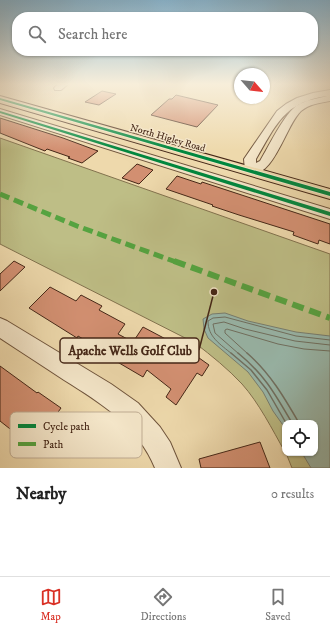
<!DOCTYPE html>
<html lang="en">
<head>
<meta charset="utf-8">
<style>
  body { margin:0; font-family:"IM FELL DW Pica",serif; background:#f2f2f2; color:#222 }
  .controls { position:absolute; right:12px; bottom:12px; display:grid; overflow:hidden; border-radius:8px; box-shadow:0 1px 3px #0004 }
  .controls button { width:36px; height:36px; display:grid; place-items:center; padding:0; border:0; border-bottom:1px solid #e0e0e0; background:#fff; color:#222; font:20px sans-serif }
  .compass { position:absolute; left:234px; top:68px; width:36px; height:36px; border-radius:50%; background:#fff; box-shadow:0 1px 3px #0004; rotate:118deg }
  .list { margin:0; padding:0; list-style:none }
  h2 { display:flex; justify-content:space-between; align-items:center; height:52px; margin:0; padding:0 16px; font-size:17px }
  h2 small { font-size:13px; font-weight:400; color:#767676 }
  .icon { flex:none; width:22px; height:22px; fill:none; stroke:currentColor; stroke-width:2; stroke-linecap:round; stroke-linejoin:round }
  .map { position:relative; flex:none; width:330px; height:468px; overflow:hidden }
  .search { position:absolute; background:#fff; box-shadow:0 1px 3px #0004; left:12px; right:12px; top:12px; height:44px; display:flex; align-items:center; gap:10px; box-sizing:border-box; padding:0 14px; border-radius:16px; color:#767676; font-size:15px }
  .sheet { height:108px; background:#fff }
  nav { display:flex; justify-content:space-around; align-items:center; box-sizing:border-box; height:56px; border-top:1px solid #e0e0e0; background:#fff; font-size:11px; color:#767676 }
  nav a { display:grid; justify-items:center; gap:2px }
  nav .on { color:#d93025 }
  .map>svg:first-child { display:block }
  .green { fill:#bebe86; stroke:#82724e }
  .water { fill:#99baae; stroke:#777f72 }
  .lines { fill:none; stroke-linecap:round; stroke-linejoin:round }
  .shore-far1 { stroke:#6f7062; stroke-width:1 }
  .shore { stroke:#6f7062; stroke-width:1.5 }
  .building { fill:#d39072; stroke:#452717 }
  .minor-casing { stroke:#6f543c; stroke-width:2 }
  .major-casing { stroke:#452717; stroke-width:2 }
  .minor { fill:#f4e6c9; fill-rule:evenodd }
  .major { fill:#eed9ac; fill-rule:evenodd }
  .quiet-far1 { stroke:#55a340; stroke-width:5; stroke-dasharray:10 5; stroke-linecap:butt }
  .quiet { stroke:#55a340; stroke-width:6; stroke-dasharray:12 6; stroke-linecap:butt }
  .cycleway-casing { stroke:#f4e6c9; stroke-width:2 }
  .cycleway { fill:#00873e; fill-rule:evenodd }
  .labels { text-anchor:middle; stroke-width:3; stroke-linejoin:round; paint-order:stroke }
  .far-street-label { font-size:10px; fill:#452717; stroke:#f4e6c9 }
  .key { fill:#f4e6c9; stroke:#c0ad94; stroke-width:1 }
  .key-label { font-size:11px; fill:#452717 }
  .leader { fill:none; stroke:#452717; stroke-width:1.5 }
  .callout-dot { fill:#452717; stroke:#f4e6c9; stroke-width:1.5 }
  .callout { fill:#f4e6c9; stroke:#452717; stroke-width:1.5 }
  .callout-label { font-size:13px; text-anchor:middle; font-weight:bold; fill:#452717 }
</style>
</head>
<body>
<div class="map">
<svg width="330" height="468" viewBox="0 0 330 468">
  <rect width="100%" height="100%" fill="#eed9ac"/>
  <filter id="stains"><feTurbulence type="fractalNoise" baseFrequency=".005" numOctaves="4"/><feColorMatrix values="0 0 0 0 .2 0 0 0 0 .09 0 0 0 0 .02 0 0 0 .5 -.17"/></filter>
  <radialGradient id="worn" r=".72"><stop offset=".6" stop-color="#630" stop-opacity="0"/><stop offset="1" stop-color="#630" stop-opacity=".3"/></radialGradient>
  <path class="green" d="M0,138L330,254V468H292L286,453H315V423H285V452C272,429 259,403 242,384C228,369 212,356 195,343L0,244Z"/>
  <path class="water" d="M225,313L248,321L296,332L330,336V468H311L302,453H315V423H285V428L273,411L263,392L248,372L208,338L204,329L203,319L212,314Z"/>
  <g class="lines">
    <path class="shore-far1" d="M232,354C220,344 208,337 208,321L213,318L225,317L296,336L330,340
      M239,354L215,333L213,324L224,322L245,329L295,341L330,345
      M248,354L225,333V330L227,329L278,344L304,349L330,351"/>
    <path class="shore" d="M231,353L251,370L267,390L286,423
      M238,353C265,375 275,394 292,423
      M247,353C270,373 284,397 299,423"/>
  </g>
  <path class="building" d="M102,91L116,94L99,105L85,102Z
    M176,95L218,105L197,127L151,115L169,99H172Z
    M0,118L63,138L98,151L82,163L68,158L70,157L47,149L45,151L0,133Z
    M137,164L153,170L139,184L122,178Z
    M177,176L201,184L202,182L330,224V244L319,240L318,244L293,235L294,232L239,215L212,206L213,205L166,189Z
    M14,261L25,267L0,291V274Z
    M50,287L76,301L81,295L102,306L99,310L125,324L118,334L133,342L143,327L177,345L178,343L209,365L202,376L197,373L176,405L166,397L171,389L147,370L143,377L114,360L116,358L78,336L77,338L29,308Z
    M0,366L37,393L38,392L61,408L33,447L0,421Z
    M260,442L270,468H201L199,459Z"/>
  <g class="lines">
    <g class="minor-casing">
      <path id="minor" d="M58,84H68L61,90H55L54,88Z
        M330,90V101C320,103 309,104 301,111C285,126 274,180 247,174L245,171L244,159L277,111L286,104L297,98L313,93ZM327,96C317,99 303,100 295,107C282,118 269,146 260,161L256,163V159C276,125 284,102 327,96Z
        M0,109L330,209V219L0,115Z
        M0,318L7,321L111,384L138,403L160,427L170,442L181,468H155C138,426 101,403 64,380C43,366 21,352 0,338Z"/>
    </g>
    <g class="major-casing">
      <path id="major" d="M0,96L330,189V199L0,103Z"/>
    </g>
    <use href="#minor" class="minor"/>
    <use href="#major" class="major"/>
    <path class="quiet-far1" d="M0,194L77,226L176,262"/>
    <path class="quiet" d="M174,261L330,318"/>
    <g class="cycleway-casing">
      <path id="cycleway" d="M0,98L330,192V196L0,100Z
        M0,111L330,212V216L0,113Z"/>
    </g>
    <use href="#cycleway" class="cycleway"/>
  </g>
  <linearGradient id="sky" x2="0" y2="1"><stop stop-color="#88b6d1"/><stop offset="0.56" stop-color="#f7eeda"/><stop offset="1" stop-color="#f7eeda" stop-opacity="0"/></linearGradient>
  <rect width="330" height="150" fill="url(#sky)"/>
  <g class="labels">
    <g class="far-street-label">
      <text transform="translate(168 137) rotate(16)" y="4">North Higley Road</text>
    </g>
  </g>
  <rect x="10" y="412" width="132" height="46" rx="6" class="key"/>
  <rect x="18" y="424" width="18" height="4" fill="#00873e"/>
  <rect x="18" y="442" width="18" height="4" fill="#55a340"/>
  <g class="key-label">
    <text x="43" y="430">Cycle path</text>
    <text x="43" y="448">Path</text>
  </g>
  <path class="leader" d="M214 292L199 350"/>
  <circle class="callout-dot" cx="214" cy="292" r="4"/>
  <rect class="callout" x="60" y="338" width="139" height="25" rx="4"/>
  <g class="callout-label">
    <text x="130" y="355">Apache Wells Golf Club</text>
  </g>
  <rect width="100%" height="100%" filter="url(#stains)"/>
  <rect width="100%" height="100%" fill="url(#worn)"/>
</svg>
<div class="controls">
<button><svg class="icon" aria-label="locate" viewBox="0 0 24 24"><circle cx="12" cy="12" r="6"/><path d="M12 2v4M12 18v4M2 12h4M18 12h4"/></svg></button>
</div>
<svg class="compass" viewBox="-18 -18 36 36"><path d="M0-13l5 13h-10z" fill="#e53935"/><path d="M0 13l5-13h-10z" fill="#767676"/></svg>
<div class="search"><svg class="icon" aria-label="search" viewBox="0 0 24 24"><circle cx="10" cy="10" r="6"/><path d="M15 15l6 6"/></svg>Search here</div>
</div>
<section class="sheet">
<h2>Nearby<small>0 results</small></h2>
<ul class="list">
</ul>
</section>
<nav>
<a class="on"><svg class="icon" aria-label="map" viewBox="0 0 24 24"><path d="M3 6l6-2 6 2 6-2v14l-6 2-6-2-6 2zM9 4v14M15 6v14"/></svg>Map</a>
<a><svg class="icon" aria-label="directions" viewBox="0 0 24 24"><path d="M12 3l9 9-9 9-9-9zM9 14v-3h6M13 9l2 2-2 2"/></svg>Directions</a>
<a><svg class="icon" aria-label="saved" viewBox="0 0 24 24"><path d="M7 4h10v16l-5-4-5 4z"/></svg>Saved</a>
</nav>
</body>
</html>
